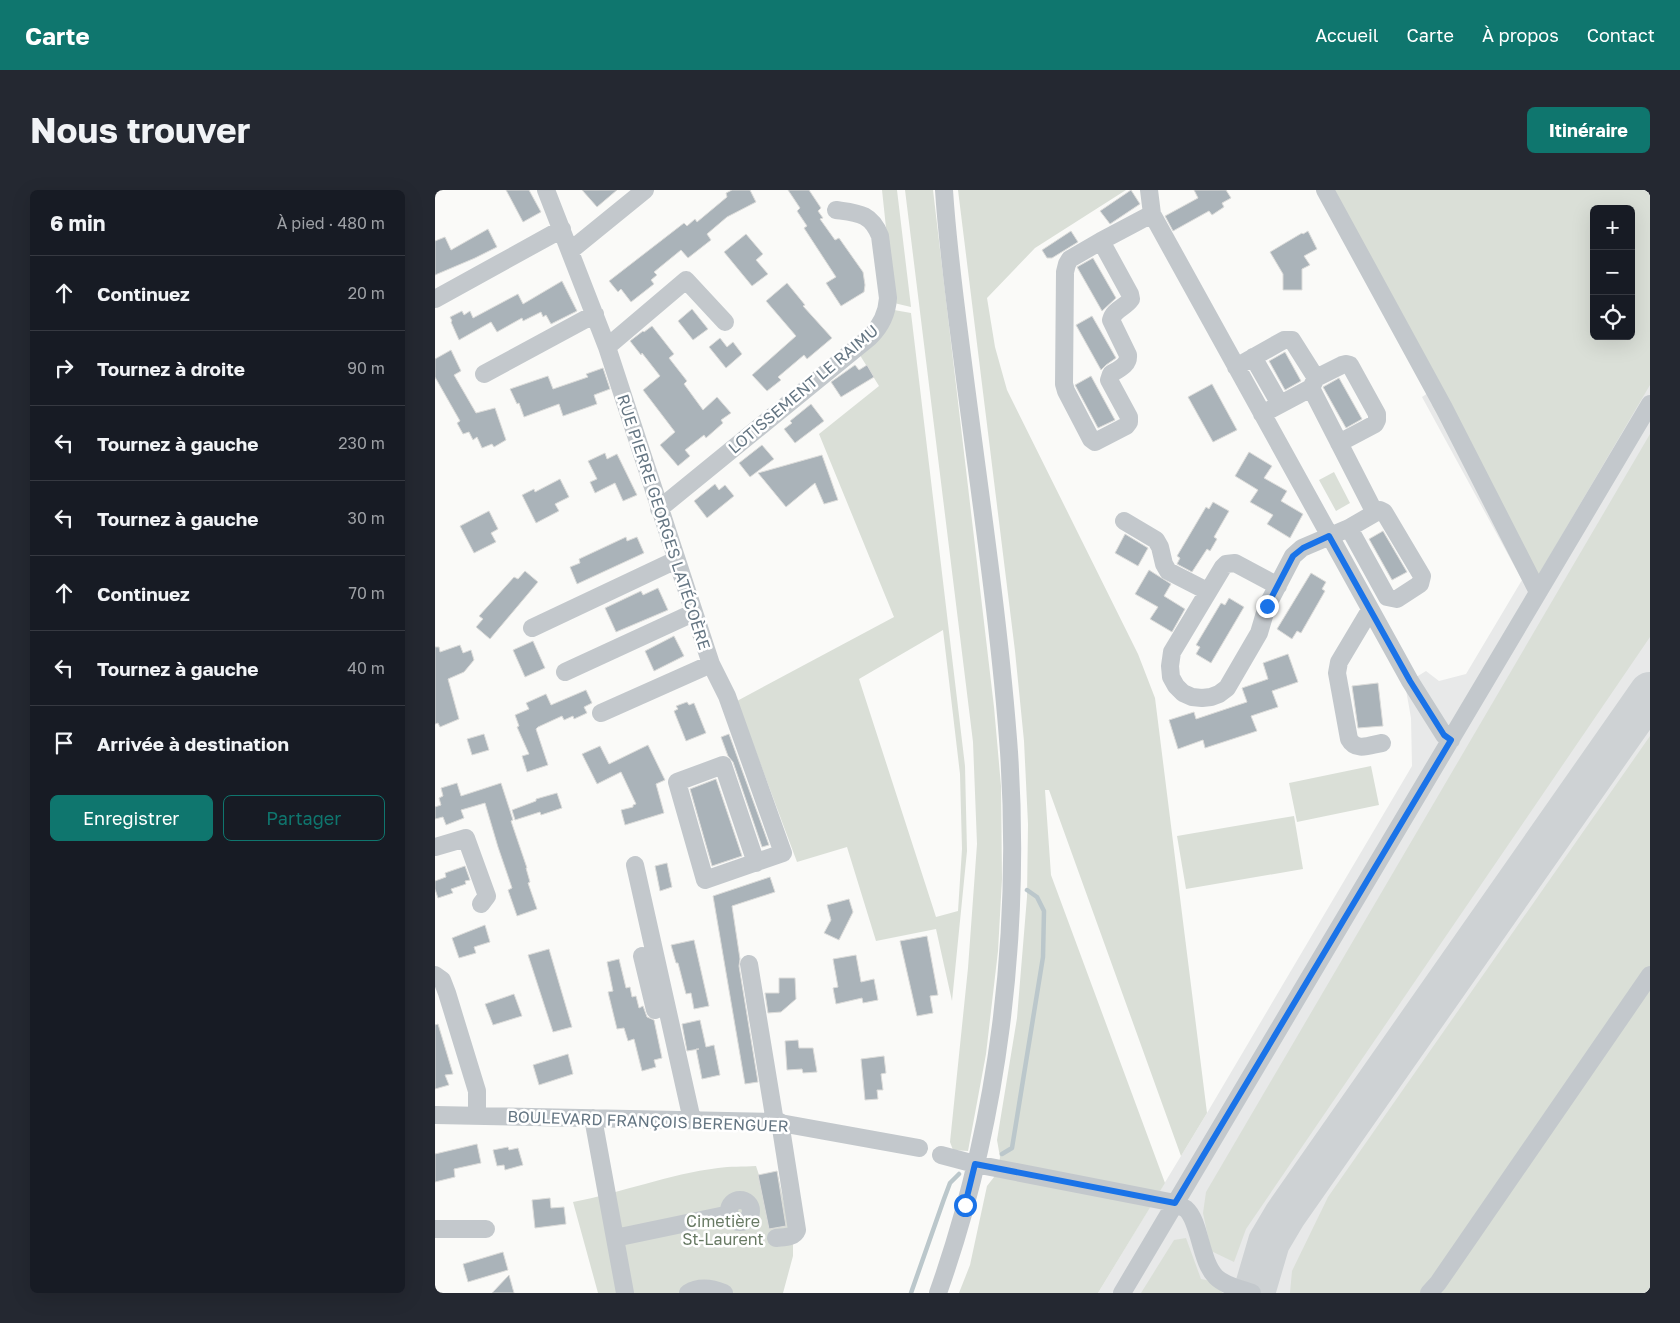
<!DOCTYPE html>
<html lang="fr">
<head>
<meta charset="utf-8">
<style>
  body { margin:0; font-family:"Golos Text",sans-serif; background:#242831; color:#f1f3f6 }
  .controls { position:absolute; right:15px; top:15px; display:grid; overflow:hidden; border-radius:8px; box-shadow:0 5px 20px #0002 }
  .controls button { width:45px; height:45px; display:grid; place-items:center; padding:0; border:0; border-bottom:1px solid #363941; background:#171b24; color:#f1f3f6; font:25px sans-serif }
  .stop { position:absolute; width:15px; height:15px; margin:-11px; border:4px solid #1a73e8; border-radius:50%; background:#fff }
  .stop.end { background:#1a73e8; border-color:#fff; box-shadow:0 1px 5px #0008 }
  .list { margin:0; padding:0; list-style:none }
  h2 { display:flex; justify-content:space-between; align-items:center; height:65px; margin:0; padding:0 20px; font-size:21px }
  h2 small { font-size:16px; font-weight:400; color:#9ea1a6 }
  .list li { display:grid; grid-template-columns:32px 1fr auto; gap:15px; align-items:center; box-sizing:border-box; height:75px; padding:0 20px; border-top:1px solid #363941 }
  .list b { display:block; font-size:19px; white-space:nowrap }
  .list em { font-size:16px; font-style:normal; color:#9ea1a6 }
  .actions { display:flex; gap:10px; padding:15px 20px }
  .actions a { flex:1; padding:11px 0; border:1px solid #0f766e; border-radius:8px; text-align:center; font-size:18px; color:#0f766e }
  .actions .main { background:#0f766e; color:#fff }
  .icon { flex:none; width:28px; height:28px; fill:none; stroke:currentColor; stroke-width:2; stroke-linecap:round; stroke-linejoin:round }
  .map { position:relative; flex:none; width:1215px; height:1103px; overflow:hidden; border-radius:8px }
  header { display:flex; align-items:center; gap:30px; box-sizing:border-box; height:70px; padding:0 25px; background:#0f766e; color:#fff }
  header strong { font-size:24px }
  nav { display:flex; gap:28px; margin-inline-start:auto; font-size:18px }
  .intro { display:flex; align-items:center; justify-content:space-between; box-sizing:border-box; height:120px; padding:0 30px }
  h1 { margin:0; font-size:35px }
  .button { padding:12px 22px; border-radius:8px; background:#0f766e; color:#fff; font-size:18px; font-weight:700 }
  main { display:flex; gap:30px; padding:0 30px }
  aside { flex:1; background:#171b24; border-radius:8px; box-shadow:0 5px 20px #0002 }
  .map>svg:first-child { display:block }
  .built { fill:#e8e9e9; fill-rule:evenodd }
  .green { fill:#dadfd7; fill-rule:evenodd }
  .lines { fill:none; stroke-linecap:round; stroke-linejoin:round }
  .stream { stroke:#bbc7cb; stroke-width:4.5 }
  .taxiway { stroke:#ced2d4; stroke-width:42 }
  .building { fill:#aab3b9; stroke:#dcdcda }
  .minor { stroke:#c3c8cc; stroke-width:18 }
  .route { stroke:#1a73e8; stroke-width:6 }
  .labels { text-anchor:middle; stroke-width:5; stroke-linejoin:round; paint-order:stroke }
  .street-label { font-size:16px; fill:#657683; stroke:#fff }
  .park-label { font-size:16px; fill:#687a64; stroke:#fff }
</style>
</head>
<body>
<header>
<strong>Carte</strong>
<nav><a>Accueil</a><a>Carte</a><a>À propos</a><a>Contact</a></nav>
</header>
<div class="intro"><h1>Nous trouver</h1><a class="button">Itinéraire</a></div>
<main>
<aside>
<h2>6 min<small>À pied · 480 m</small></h2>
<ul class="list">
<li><svg class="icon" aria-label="ahead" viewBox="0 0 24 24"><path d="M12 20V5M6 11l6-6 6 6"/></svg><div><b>Continuez</b></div><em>20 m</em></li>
<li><svg class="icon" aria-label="right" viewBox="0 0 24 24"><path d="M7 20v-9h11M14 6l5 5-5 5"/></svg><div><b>Tournez à droite</b></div><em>90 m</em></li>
<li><svg class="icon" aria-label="left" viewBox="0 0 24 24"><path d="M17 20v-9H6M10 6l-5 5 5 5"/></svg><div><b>Tournez à gauche</b></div><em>230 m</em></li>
<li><svg class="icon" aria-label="left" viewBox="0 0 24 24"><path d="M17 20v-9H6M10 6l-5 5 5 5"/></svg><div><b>Tournez à gauche</b></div><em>30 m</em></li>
<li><svg class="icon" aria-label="ahead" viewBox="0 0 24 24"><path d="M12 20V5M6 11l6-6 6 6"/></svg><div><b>Continuez</b></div><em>70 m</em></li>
<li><svg class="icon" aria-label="left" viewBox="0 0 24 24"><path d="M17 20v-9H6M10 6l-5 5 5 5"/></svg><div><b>Tournez à gauche</b></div><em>40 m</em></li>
<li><svg class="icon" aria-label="arrive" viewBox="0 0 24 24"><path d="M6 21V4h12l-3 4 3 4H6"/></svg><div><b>Arrivée à destination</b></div></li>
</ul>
<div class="actions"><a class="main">Enregistrer</a><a>Partager</a></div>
</aside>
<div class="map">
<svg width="1215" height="1103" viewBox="0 0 1215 1103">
  <rect width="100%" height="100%" fill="#fafaf8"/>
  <path class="built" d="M881,0H1215V1103H663L772,923L977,576L976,528L970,494L991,481L1004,491L1031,484L1087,390L987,207L993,203ZM1159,19H1196V146H1159Z"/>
  <path class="green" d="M447,0H462L476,117L459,113Z
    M470,0H498L559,517L566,596L567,689L563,761L551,864L533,961L518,960L515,952L533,778L542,654L538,552Z
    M523,0H691L600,58L552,108L560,157L572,200L703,464L720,508L772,923L746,966L614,600H610L616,685L730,993L663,1103H524L535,1075L552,996L563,982L565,967L562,950L582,828L592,707L593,634L589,551L580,461Z
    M887,0H1215V195L1097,396L997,215L999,207ZM1159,19H1196V146H1159Z
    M459,120L476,123L530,576L532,661L517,811L501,739L441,751L412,657L362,672L302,511L459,427L384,244L444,196L423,162ZM508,440L525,584L527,659L523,721L501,727L424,489Z
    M1215,244V447L811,1039L799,1072L776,1061L768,1023L771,1002Z
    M899,282L915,313L901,321L884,290Z
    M1215,546V1103H855L857,1081L893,1007Z
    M936,576L944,615L862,632L854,593Z
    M859,626L868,679L751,699L742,646Z
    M321,976L324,985L342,981L358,1055V1066L348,1103H163L138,1012C186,1003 234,984 283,978C295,976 308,977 321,976Z
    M751,1048L766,1089L776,1091L788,1103H706L739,1050Z"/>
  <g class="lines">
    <path class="stream" d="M567,964L577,958L608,767L609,721L602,707L592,700
      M476,1103L509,1009L515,993L524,984"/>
    <path class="taxiway" d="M819,1103L834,1052L850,1025L1215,503"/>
  </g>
  <path class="building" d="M71,0H94L106,22L88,32Z
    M147,0H182L162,17Z
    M297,0H315L321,12L292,27L272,44L276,50L253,68L246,60L219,82L222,85L216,90L219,94L196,112L186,99L183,102L174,91L249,33L252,36L260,29L262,32L292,7L291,3Z
    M353,0H374L386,18L383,21L388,28L385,29L400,50L404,48L428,82L430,95L429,102L406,116L391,93L401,87L369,38L372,36L362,21L365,18Z
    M696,0L705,14L675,34L665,21Z
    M759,0H791L796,8L787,13L789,17L777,25L774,21L738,41L730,26L763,8Z
    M53,39L62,57L40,68L0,85V51L10,47L16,60Z
    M636,41L643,52L617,68H612L607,60Z
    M873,41L882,59L869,66L875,75L867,79V100H848V84L835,62L867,43L868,44Z
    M311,44L328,64L321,70L333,84L317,96L289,62Z
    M658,68L681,108L667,121L642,77Z
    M127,91L142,121L116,134L111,125L108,127L106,122L88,131L87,128L62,142L56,132L24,150L16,132L17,131L15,127L27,121L29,125L35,121L38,128L83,104L88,114Z
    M352,93L370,115L368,116L397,148L372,169L369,165L343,187L346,190L332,201L317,185L361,146L331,111Z
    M257,119L273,139L258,150L243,131Z
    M657,126L681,168L671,175L666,180L641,135Z
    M217,136L239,164L234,168L252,191L249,194L268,220L282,207L296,223L286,230L288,233L271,248L269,245L250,260L255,266L243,276L225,255L240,242L208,200L225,186L207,163L206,165L195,151L208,141L209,142Z
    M285,148L292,157L298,152L307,164L291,178L274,157Z
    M16,160L26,181L19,185L41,223L60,218L71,250L59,257L57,254L47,258L42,247L38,250L34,242L28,244L22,233L25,231L0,187V169Z
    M850,162L866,191L850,200L834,171Z
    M420,175L424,180L432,175L439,187L406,207L396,192Z
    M168,178L175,199L159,205L162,214L128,226L124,214L89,227L84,213L82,214L75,199L113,186L118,199L153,187L151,184Z
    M656,186L680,230L663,238L640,195Z
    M904,188L927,229L911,238L888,197Z
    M777,194L802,240L778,252L753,207Z
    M376,214L389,231L360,253L349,239L357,233L355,231Z
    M327,255L339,269L315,287L304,273Z
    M814,262L837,276L829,288L852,301L846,311L868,324L855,348L832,334L838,325L815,312L823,300L800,286Z
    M170,263L172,269L182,264L202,305L188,311L180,293L160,303L155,292L162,289L153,271Z
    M387,265L403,310L389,314L380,293L351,317L323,283Z
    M125,289L134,307L120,314L124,321L101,333L87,305L99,299L100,302Z
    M280,294L284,300L290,295L299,306L272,328L259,311Z
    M778,312L794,321L779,347L782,349L775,361L772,359L757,382L742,374L745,368L742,366L771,317L774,319Z
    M54,321L63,339L56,343L61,352L39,363L25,336Z
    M948,341L972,382L957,390L934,349Z
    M690,344L713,358L703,376L680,363Z
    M191,347L192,351L202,347L209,363L142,394L135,377L145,373L144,369Z
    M714,380L736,394L729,406L750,419L737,442L715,429L723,417L700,404Z
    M90,381L103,392L55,449L41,437L48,429L44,426L79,387L83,389Z
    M876,383L891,392L887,399L890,401L866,443L862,441L857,449L842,439Z
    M223,398L233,420L181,442L170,418L206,401L208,405Z
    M794,408L809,417L776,473L761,464L765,457L761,455L786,413L790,415Z
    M239,446L249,466L219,481L210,461Z
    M98,451L110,478L90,487L78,460Z
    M25,455L28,463L36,460L39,470L29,482L13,489L24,529L5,537L3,533L0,534V457H4L5,462Z
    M853,464L863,492L837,501L843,517L816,526L822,541L770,558L768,550L743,559L734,530L759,522L761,529L812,512L807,498L833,489L828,473Z
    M943,493L948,536L923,538L917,496Z
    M151,500L157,513L149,517L152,523L139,529L138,526L129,530L127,526L103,537L101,539L113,575L92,582L87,566L94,564L82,537L84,536L80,525L94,519L91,513L111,504L116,515Z
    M252,512L254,515L259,513L271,543L251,551L239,521L243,519L241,516Z
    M49,544L54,560L37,565L32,549Z
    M294,544L334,655L327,657L298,572L293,566L286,547Z
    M213,555L230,590L221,594L229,623L190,635L186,620L198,617V615L201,614L186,582L162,594L147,564L165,556L174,574Z
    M281,589L307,666L277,676L255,599Z
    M22,593L26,606L66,593L78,630L76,631L92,678H91L95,692L93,693L102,719L82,726L73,700L77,698L63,657L50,613L26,620L29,628L11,635L8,627L0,629V617L6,615L4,608L8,606L6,598Z
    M122,603L127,618L106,625L105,622L80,630L77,620L101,611V609Z
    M232,673L237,697L225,701L220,676Z
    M30,676L35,690L30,691L31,694L16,699L18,703L3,708L0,699V691L11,687L10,683Z
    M335,687L340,702L297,716L305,769L304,776L323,892L310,894L278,706Z
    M414,709L418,722L404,750L389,743L396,730L392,715Z
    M50,735L55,752L39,757L41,763L24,768L17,748Z
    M492,746L503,805L495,806L498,823L482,826L465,751Z
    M259,750L274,816L259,819L256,803L251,804L243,773H241L236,755Z
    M114,759L137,837L118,842L93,765Z
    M421,765L426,792L439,789L443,810L428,813L427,808L401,814L398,798L403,797L398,769Z
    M184,769L191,798L195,797L197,807L201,806L204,818L208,816L212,827L219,830L227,868L219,870L221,877L207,881L199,849L193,851L189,838L182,839L173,802L178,801L172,772Z
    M344,788H360L361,809L346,822L333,823L330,803H344Z
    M79,804L87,826L58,835L50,814Z
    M265,830L271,857L279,855L285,885L267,889L261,859H264L252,861L247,834Z
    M3,834L18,884L10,885L14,895L0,899V835Z
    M363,850L364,858H378L382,882L368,883L367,879L352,880L350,851Z
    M133,864L138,884L104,895L98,875Z
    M449,866L451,883L446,884L448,900H442L443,909L430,910L426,869Z
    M42,954L46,973L19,979L20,987L0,992V964Z
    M73,957L74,960L83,958L88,975L70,980L69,975L62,976L58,960Z
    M342,981L351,1036L334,1039L323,985Z
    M115,1008L116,1018L129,1017L131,1034L100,1038L97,1010Z
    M68,1062L73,1080L33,1092L28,1074Z
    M74,1085L79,1103H57Z"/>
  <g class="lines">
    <path class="minor" d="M111,0L172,157L276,474L292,506L348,663L270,690L242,592L288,575L321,673
      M714,0L717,24L975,491L1009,545L1016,550
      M890,0L1009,218L1103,402
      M666,51L695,104L696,109C690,118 679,119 676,130L693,165C694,175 684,179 676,184L674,190L694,227V232L691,236L660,252L656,249L631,201L629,194L630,82L632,74L635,69L666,51L717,24
      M135,61L210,0
      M0,109L127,39
      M172,157L251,90L290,132
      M818,167L845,214
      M801,177L849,150H857L881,188L876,198
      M49,184L160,124
      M881,188L907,175L911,174L915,175L942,224V230L940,234L904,253
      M827,224L876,198L940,323L914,338L867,358L858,366L832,416L824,443L792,498L784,504L776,507L767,508L757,507L748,503L741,496L736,487L735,476L737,462L788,377L791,374L800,373L843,396
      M224,319L435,147C446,136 452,124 453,108L445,46C436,23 423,23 401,20
      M689,331L721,350L725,357L729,374L733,381L772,401
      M914,338L952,407L962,409L985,394L987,386L949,322L945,320L940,323
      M935,420L904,472L902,483L914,549C921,562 935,555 947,553
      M97,438L241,370
      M130,482L258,423
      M166,523L276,474
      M0,657L31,648L52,706L46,714
      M200,675L257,930
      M207,766L220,820
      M314,774L340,932
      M0,785L7,790L12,803L42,901V926
      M0,925L340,932L484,958
      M158,928L190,1103
      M506,965L540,974L740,1013C743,1015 748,1017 751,1019C765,1031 765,1071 781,1087C790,1096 806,1099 817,1103
      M294 1021a11 11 0 1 1 22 0a11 11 0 1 1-22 0Z
      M0,1039H51
      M180,1048L295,1024
      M341,1048C348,1047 359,1048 362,1040L345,932
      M253,1103C264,1096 277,1098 289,1103
      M503,1103C564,931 586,744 574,562C565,438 546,313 530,189C522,126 513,63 509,0
      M687,1103L1215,214
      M994,1103L1003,1093L1215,785"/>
  </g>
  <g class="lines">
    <path class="route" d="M530,1015L540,974L740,1013L1016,550L1009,545L975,491L894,346L868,358L858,366L832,416"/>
  </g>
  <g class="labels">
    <g class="street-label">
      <text transform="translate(368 199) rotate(-40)" y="6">LOTISSEMENT LE RAIMU</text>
      <text transform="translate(229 332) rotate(72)" y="6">RUE PIERRE GEORGES LATÉCOÈRE</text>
      <text transform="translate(213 931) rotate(2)" y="6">BOULEVARD FRANÇOIS BERENGUER</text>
    </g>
    <g class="park-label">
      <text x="288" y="1037">Cimetière<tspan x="288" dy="18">St-Laurent</tspan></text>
    </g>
  </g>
</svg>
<div class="controls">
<button>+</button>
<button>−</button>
<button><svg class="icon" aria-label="locate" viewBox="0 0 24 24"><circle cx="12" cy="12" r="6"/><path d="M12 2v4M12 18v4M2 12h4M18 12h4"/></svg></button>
</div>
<div class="stop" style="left:530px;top:1015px"></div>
<div class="stop end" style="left:832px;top:416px"></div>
</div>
</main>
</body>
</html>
